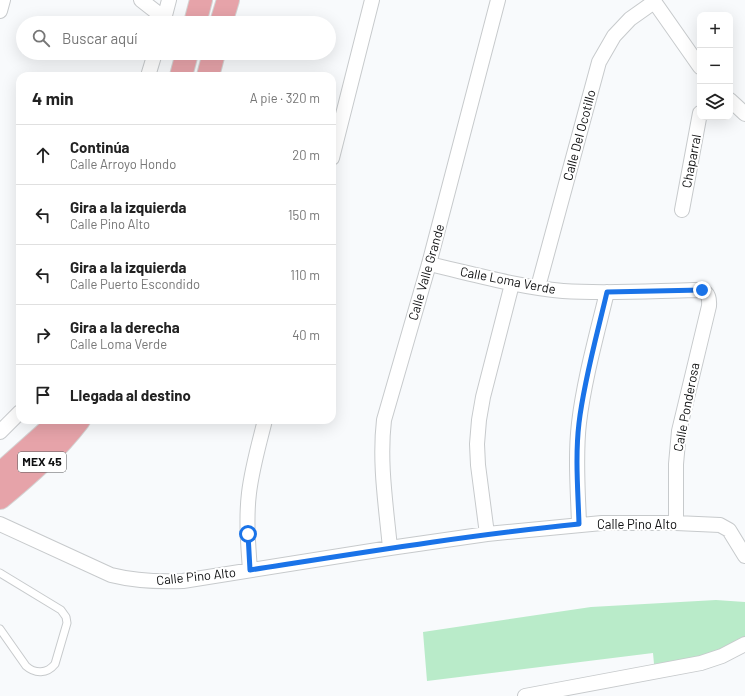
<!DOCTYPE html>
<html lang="es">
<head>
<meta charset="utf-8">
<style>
  body { margin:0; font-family:Barlow,sans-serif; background:#f2f2f2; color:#222 }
  .controls { position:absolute; right:12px; top:12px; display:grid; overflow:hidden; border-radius:8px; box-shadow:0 4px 16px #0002 }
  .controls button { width:36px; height:36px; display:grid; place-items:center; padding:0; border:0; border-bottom:1px solid #e0e0e0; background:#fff; color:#222; font:20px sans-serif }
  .stop { position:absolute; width:12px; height:12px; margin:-9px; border:3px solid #1a73e8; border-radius:50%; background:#fff }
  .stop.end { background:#1a73e8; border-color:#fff; box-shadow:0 1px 4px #0008 }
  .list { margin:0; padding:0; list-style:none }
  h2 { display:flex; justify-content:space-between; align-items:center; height:52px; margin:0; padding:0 16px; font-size:17px }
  h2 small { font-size:13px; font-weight:400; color:#767676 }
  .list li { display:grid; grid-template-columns:26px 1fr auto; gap:12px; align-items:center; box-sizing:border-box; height:60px; padding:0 16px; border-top:1px solid #e0e0e0 }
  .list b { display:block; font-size:15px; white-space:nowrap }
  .list p { margin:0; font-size:13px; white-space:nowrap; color:#767676 }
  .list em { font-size:13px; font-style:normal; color:#767676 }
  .icon { flex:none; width:22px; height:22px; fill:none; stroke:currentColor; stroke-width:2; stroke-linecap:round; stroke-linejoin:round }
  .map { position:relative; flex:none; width:745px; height:696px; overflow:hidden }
  .search { position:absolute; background:#fff; box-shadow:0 4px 16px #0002; left:16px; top:16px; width:320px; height:44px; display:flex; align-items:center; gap:10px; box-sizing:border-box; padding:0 14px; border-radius:22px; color:#767676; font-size:15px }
  .panel { position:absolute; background:#fff; box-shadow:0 4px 16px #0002; left:16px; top:72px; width:320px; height:352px; border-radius:12px }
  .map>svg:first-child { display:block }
  .green { fill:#b9ebc9 }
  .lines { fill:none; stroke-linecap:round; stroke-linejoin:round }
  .service-casing { stroke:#c7cacc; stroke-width:9 }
  .minor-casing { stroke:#c7cacc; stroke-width:16 }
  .primary-casing { stroke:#d4d4d4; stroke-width:24 }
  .service { stroke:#fff; stroke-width:7 }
  .minor { stroke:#fff; stroke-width:14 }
  .primary { stroke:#e6a3a9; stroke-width:22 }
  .route { stroke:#1a73e8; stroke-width:5 }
  .labels { text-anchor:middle; stroke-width:4; stroke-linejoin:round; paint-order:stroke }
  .shield { fill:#fff; stroke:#565758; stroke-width:1 }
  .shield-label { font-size:12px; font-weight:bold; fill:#0e0f10 }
  .street-label { font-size:13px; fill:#0e0f10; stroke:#fff }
</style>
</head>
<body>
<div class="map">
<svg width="745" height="696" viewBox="0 0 745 696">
  <rect width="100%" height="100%" fill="#f8fafc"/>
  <path class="green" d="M716,600L745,602V643L692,661L654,664L653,653L427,681L423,632L591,607Z"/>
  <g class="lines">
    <g class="service-casing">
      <path id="service" d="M0,573L61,610L66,617L67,623L55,664C47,674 35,674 26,666L0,629"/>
    </g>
    <g class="minor-casing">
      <path id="minor" d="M141,0L164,18
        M653,0L700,67
        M0,11L3,0
        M163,23L169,0
        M148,76L155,53
        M730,100L745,114
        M332,158L372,0
        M682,210L700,113
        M429,264C473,274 518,287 563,291C606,294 650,291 694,290C705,290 710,293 709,306L679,431L676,464V523
        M538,287L599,62L614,36L630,19L654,2
        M0,432L20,412
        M0,524L111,575C135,581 158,582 183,581L390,548L487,534L602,523H676L720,525L729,530L745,556
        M579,524C578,491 575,457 579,423C584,380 597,334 607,292
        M487,534L478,465L477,444L479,420L483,397L512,284
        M390,548C386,505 379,463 384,420L429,264L498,0
        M250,570C248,544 246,518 249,493C252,468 259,444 265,420
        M525,696L701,663L722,656L745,644"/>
    </g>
    <g class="primary-casing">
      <path id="primary" d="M195,23L201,0
        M221,23L228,0
        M181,76L187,53
        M208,76L214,53
        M0,474L46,433L57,420
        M0,498C29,474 56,450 79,420"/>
    </g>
    <use href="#service" class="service"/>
    <use href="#minor" class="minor"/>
    <use href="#primary" class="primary"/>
  </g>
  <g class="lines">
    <path class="route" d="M248,534L250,570C359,553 469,535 579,524C578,491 575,457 579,423C584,380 597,335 607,292L702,290"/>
  </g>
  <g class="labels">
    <rect class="shield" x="18" y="452" width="48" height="20" rx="3"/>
    <g class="shield-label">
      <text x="42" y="466">MEX 45</text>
    </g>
    <g class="street-label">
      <text transform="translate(579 135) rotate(-75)" y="5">Calle Del Ocotillo</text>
      <text transform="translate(691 161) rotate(-79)" y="5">Chaparral</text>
      <text transform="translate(426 272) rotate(-74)" y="5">Calle Valle Grande</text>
      <text transform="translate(508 280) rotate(11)" y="5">Calle Loma Verde</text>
      <text transform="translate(686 407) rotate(-79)" y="5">Calle Ponderosa</text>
      <text x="637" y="529">Calle Pino Alto</text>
      <text transform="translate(196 576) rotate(-6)" y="5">Calle Pino Alto</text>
    </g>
  </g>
</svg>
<div class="controls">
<button>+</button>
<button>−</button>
<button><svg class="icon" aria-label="layers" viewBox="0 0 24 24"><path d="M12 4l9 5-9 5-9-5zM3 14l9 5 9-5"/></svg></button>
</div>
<div class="stop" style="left:248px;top:534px"></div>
<div class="stop end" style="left:702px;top:290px"></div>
<div class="search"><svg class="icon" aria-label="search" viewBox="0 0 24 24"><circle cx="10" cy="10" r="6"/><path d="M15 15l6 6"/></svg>Buscar aquí</div>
<section class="panel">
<h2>4 min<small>A pie · 320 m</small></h2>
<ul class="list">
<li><svg class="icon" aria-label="ahead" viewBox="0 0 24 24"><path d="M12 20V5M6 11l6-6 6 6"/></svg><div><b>Continúa</b><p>Calle Arroyo Hondo</p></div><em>20 m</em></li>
<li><svg class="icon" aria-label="left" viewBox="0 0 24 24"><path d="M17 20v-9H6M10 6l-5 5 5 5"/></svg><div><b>Gira a la izquierda</b><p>Calle Pino Alto</p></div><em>150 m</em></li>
<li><svg class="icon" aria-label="left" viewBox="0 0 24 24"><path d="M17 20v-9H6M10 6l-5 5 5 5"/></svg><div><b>Gira a la izquierda</b><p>Calle Puerto Escondido</p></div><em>110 m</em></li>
<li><svg class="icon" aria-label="right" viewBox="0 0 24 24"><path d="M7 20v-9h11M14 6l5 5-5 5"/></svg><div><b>Gira a la derecha</b><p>Calle Loma Verde</p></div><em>40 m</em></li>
<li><svg class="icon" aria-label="arrive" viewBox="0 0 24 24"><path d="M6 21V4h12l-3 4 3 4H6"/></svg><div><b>Llegada al destino</b></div></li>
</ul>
</section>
</div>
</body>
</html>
